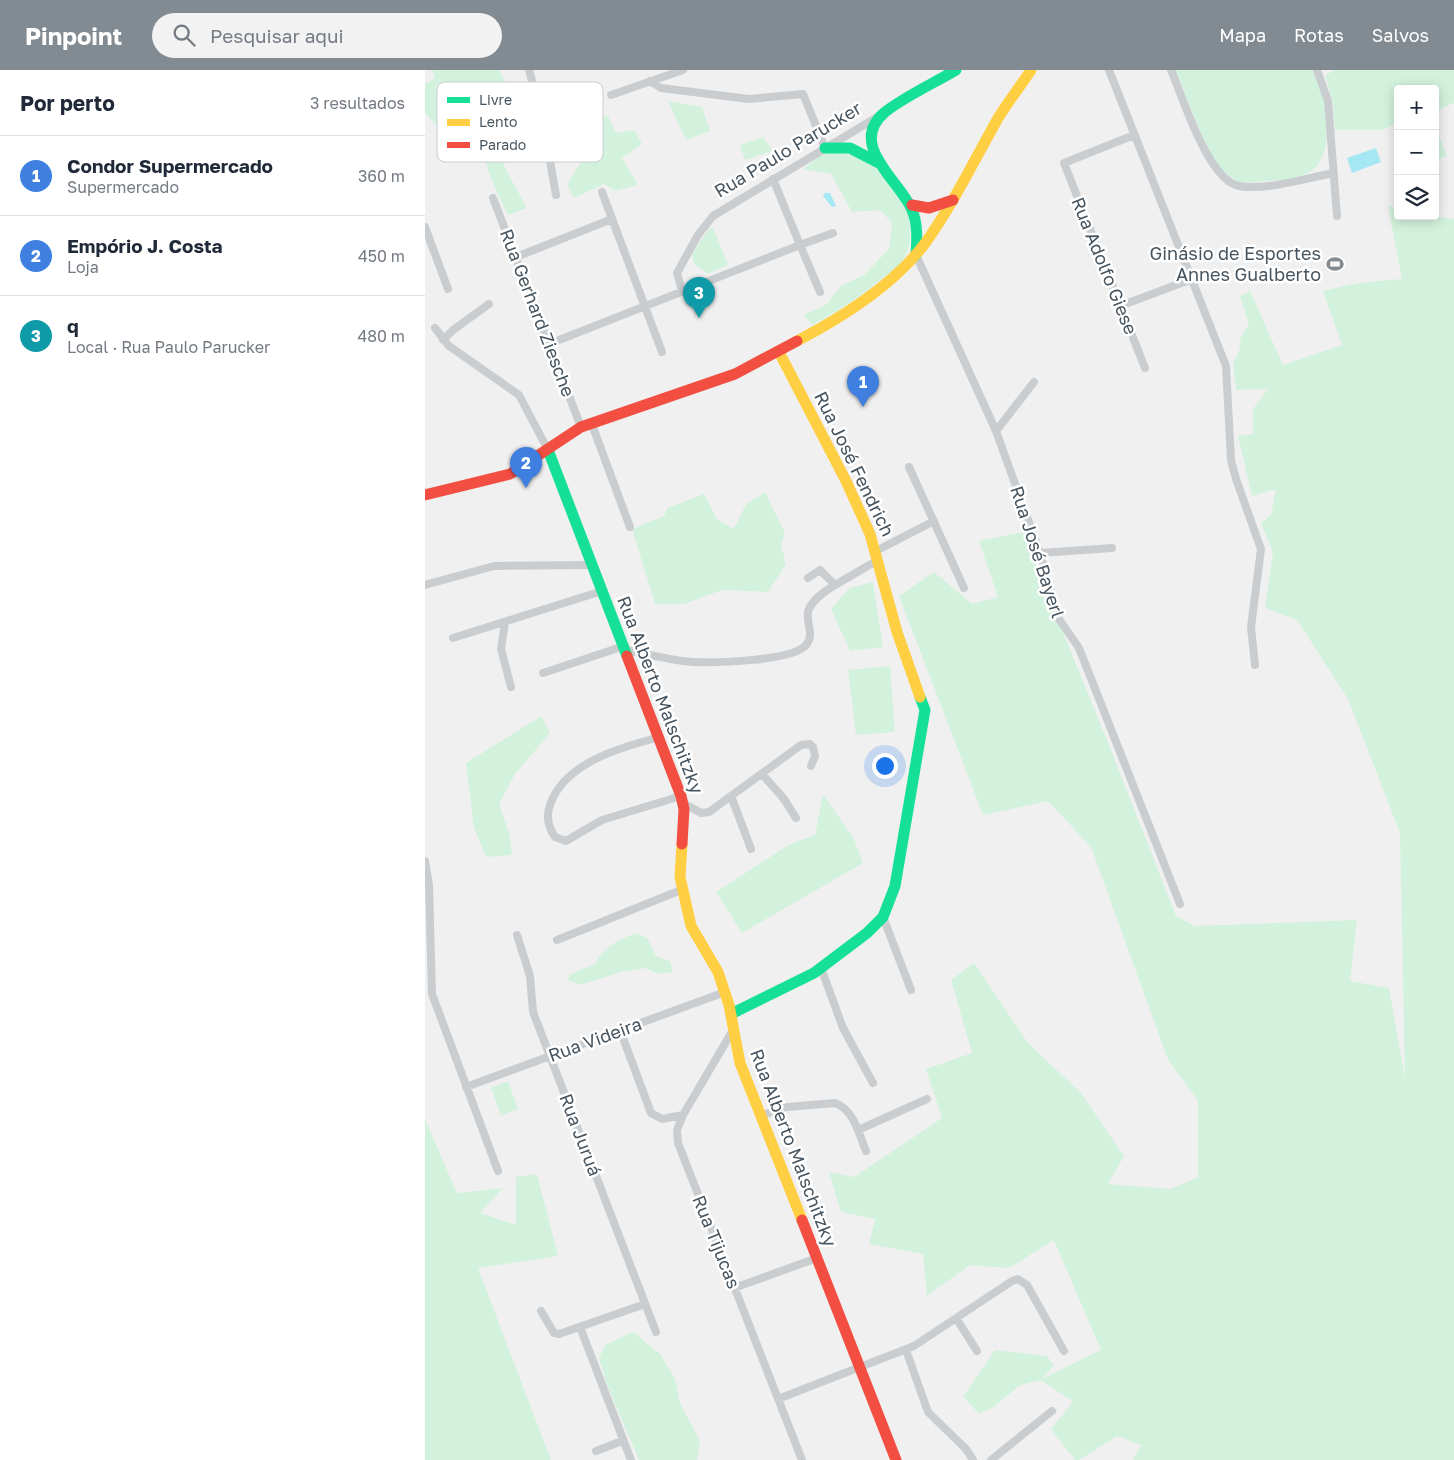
<!DOCTYPE html>
<html lang="pt">
<head>
<meta charset="utf-8">
<style>
  body { margin:0; font-family:"Golos Text",sans-serif; background:#f2f2f3; color:#1f2937 }
  .controls { position:absolute; right:15px; top:15px; display:grid; overflow:hidden; border-radius:5px; box-shadow:0 2px 12px #0003 }
  .controls button { width:45px; height:45px; display:grid; place-items:center; padding:0; border:0; border-bottom:1px solid #e0e1e3; background:#fff; color:#1f2937; font:25px sans-serif }
  .you { position:absolute; left:459px; top:695px; width:18px; height:18px; margin:-12px; border:4px solid #fff; border-radius:50%; background:#1a73e8; box-shadow:0 0 0 8px #1a73e833 }
  .badge { display:grid; place-items:center; width:32px; height:32px; border-radius:50%; background:#828b92; color:#fff; font-size:16px; font-weight:700 }
  .pin { position:absolute; translate:-50% -41px; filter:drop-shadow(0 1px 2px #0008) }
  .pin::after { content:''; position:absolute; top:26px; width:18px; height:15px; background:inherit; clip-path:polygon(0 0,100% 0,50% 100%) }
  .list { margin:0; padding:0; list-style:none }
  h2 { display:flex; justify-content:space-between; align-items:center; height:65px; margin:0; padding:0 20px; font-size:21px }
  h2 small { font-size:16px; font-weight:400; color:#747a83 }
  .list li { display:grid; grid-template-columns:32px 1fr auto; gap:15px; align-items:center; box-sizing:border-box; height:80px; padding:0 20px; border-top:1px solid #e0e1e3 }
  .list b { display:block; font-size:19px; white-space:nowrap }
  .list p { margin:0; font-size:16px; white-space:nowrap; color:#747a83 }
  .list em { font-size:16px; font-style:normal; color:#747a83 }
  .icon { flex:none; width:28px; height:28px; fill:none; stroke:currentColor; stroke-width:2; stroke-linecap:round; stroke-linejoin:round }
  .map { position:relative; flex:none; width:1029px; height:1390px; overflow:hidden }
  header { display:flex; align-items:center; gap:30px; box-sizing:border-box; height:70px; padding:0 25px; background:#828b92; color:#fff }
  header strong { font-size:24px }
  nav { display:flex; gap:28px; margin-inline-start:auto; font-size:18px }
  .search { width:350px; height:45px; background:#f2f2f3; display:flex; align-items:center; gap:12px; box-sizing:border-box; padding:0 18px; border-radius:28px; color:#747a83; font-size:19px }
  main { display:flex }
  aside { flex:1; background:#fff }
  .map>svg:first-child { display:block }
  .green { fill:#d3f2dd }
  .water { fill:#a5e7f3 }
  .lines { fill:none; stroke-linecap:round; stroke-linejoin:round }
  .street { stroke:#cacdd0; stroke-width:8 }
  .fast { stroke:#16e098; stroke-width:11 }
  .slow { stroke:#ffcf43; stroke-width:11 }
  .jam { stroke:#f24e42; stroke-width:11 }
  .labels { text-anchor:middle; stroke-width:5; stroke-linejoin:round; paint-order:stroke }
  .street-label { font-size:18px; fill:#46545f; stroke:#fff }
  .poi-label { font-size:18px; fill:#46545f; stroke:#fff; text-anchor:end }
  .key { fill:#fff; stroke:#c8cccf; stroke-width:1 }
  .key-label { font-size:14px; fill:#46545f }
</style>
</head>
<body>
<header>
<strong>Pinpoint</strong>
<div class="search"><svg class="icon" aria-label="search" viewBox="0 0 24 24"><circle cx="10" cy="10" r="6"/><path d="M15 15l6 6"/></svg>Pesquisar aqui</div>
<nav><a>Mapa</a><a>Rotas</a><a>Salvos</a></nav>
</header>
<main>
<aside>
<h2>Por perto<small>3 resultados</small></h2>
<ul class="list">
<li><span class="badge" style="background:#3f7fe0">1</span><div><b>Condor Supermercado</b><p>Supermercado</p></div><em>360 m</em></li>
<li><span class="badge" style="background:#3f7fe0">2</span><div><b>Empório J. Costa</b><p>Loja</p></div><em>450 m</em></li>
<li><span class="badge" style="background:#0f9aa8">3</span><div><b>q</b><p>Local · Rua Paulo Parucker</p></div><em>480 m</em></li>
</ul>
</aside>
<div class="map">
<svg width="1029" height="1390" viewBox="0 0 1029 1390">
  <rect width="100%" height="100%" fill="#f1f0f0"/>
  <path class="green" d="M7,0H74L98,43L67,61L80,98L102,138L83,145L68,114L43,44L11,55L0,43V14L10,8Z
    M750,0H887C891,8 897,16 899,24C905,46 906,90 885,102C868,112 840,110 821,113L811,111L802,105L786,88Z
    M911,0H1029V33L1010,41V19H973V54L956,60H910L908,34L900,5Z
    M243,31L277,37L285,61L261,70Z
    M175,45L183,46L191,63L209,60L217,74L197,88L213,115L190,121L179,114L149,128L142,114L163,81L142,73L143,59Z
    M1010,56L1022,86L1010,90Z
    M338,67L348,81L320,90L315,75Z
    M414,82C443,88 451,96 469,119C486,140 494,174 473,196C465,204 454,211 445,218C427,232 408,244 387,255L379,245L402,234L416,216L439,205L464,179L467,153L455,140L427,142L406,104L378,99L397,84Z
    M963,136L973,138V146H1010L1029,149V1390H708L716,1375L692,1366L654,1390H650L626,1359L648,1332L616,1310L595,1315L570,1336L554,1344L538,1327L570,1280L622,1286L629,1295L617,1309L676,1280L629,1170L584,1198L545,1195L502,1226L498,1184L444,1174L450,1149L416,1142L404,1102L429,1107L517,1048L501,999L547,983L526,910L549,893L603,973L656,1023L699,1086L683,1114L746,1119L773,1107V1031L743,990L666,777L623,731L558,745L474,526L509,502L547,534L573,527L554,471L597,462L684,675L751,846L769,856L932,850L925,911L964,918L980,1009L975,763L923,629L872,550L840,538L848,482L836,453L846,445L851,419L827,426L813,366L828,364V339L843,319L811,320L808,293L814,282L816,266L824,254L815,227L825,221L858,295L917,275L898,221L933,213L977,209Z
    M288,157L303,195L283,204L269,194L267,184L283,160Z
    M340,422L360,463L356,475L361,494L343,522L297,520L259,534H230L207,459L239,446L242,438L279,424L292,449L309,459L321,434Z
    M448,512L458,577L425,581L406,539L424,518Z
    M465,596L470,662L431,665L423,600Z
    M116,646L125,663L90,704L74,734L85,766L87,785L61,787L49,758L41,693Z
    M398,724L429,769L438,793L317,863L291,822L365,774L390,765Z
    M211,863L222,868L231,886L245,891L248,902L233,904L221,898L196,902L155,915L143,910L145,904L170,894C175,879 197,868 211,863Z
    M83,1011L93,1039L76,1046L66,1018Z
    M0,1049L32,1123L78,1118L55,1143L91,1155V1107L112,1104L133,1186L53,1198L126,1390H0Z
    M208,1262L235,1284L250,1308L255,1333L275,1371L272,1390H214L182,1315L174,1288L180,1275Z"/>
  <path class="water" d="M951,78L956,92L927,103L922,88Z
    M400,123H405L411,136L407,137L398,126Z"/>
  <g class="lines">
    <path class="street" d="M104,0L117,46L131,125
      M684,0L801,296L806,390L811,409L836,479L826,557L830,595
      M746,0C758,28 783,110 814,116C840,121 882,108 909,103
      M892,0L903,31L912,146
      M225,11L236,18L324,29L378,24L400,78
      M186,25L258,0
      M709,65L639,93L720,298
      M177,122L237,282
      M68,128L156,357
      M0,157L23,219
      M491,185L571,361L615,483L634,549L654,578L755,834
      M91,187L187,149
      M257,221L252,203L273,165L288,146L454,46
      M395,222L375,175L408,163
      M695,236L767,209
      M10,258L24,276L94,325L123,380
      M18,270L28,260L64,234
      M124,274L375,175L348,109
      M166,352L205,457
      M571,361L609,312
      M484,397L539,518
      M451,481L509,451
      M615,483L687,478
      M383,508L395,500L410,515L453,490
      M0,515L69,496L167,495
      M80,552L76,579L86,617
      M28,568L177,521
      M201,580C223,584 246,591 269,592C290,593 368,591 381,575C390,565 381,553 383,542C386,530 400,521 410,515
      M118,603L199,576
      M235,667C196,677 139,693 125,735C121,746 123,757 130,767L141,771L177,750L256,726
      M337,704L359,729L371,748
      M306,726L326,779
      M258,733L276,743L284,742L376,675L385,674L388,677L390,686L386,696
      M0,791L4,815L7,924L73,1101
      M458,847L486,920
      M92,865L105,906L108,942L231,1262
      M132,870L256,820
      M396,898L418,958L448,1013
      M195,960L226,1043L237,1049L258,1045
      M308,960L258,1045L252,1060L253,1073L377,1390
      M41,1017L300,922
      M335,1046L362,1037L410,1033C429,1040 434,1064 441,1081
      M433,1060L502,1029
      M309,1218L392,1188
      M116,1241L129,1263L134,1264L220,1234
      M531,1248L552,1281
      M155,1257L206,1390
      M481,1280L503,1342L541,1379L548,1390
      M353,1329L489,1276L587,1211L593,1209L602,1215L639,1281
      M171,1381L197,1371
      M566,1390L627,1341"/>
    <path class="fast" d="M400,78H425L454,93
      M491,185C492,170 493,154 487,140C476,112 422,75 459,43C475,29 511,12 531,0
      M123,380L202,586
      M306,944L389,903L442,863L458,847L470,816L500,640L495,627"/>
    <path class="slow" d="M372,271C416,248 471,213 501,172C528,134 549,91 572,50C582,33 595,17 606,0
      M354,282L421,411L445,464L472,562L495,627
      M257,774L255,807L266,856L293,902L304,935L315,993L377,1150"/>
    <path class="jam" d="M487,135L504,138L528,130
      M0,425L85,404L156,357L310,304L372,271
      M202,586L256,726L259,739L257,774
      M377,1150L471,1390"/>
  </g>
  <defs>
    <g id="stadium-bare" transform="scale(1.35)"><path d="M0-5a6.5 5 0 1 0 0 10a6.5 5 0 1 0 0-10ZM-3.5-1.8h7v3.6h-7Z" fill="#828b92" stroke="#fff" stroke-width="2.5" paint-order="stroke"/></g>
  </defs>
  <g fill-rule="evenodd">
    <use href="#stadium-bare" x="910" y="194"/>
  </g>
  <g class="labels">
    <g class="street-label">
      <text transform="translate(363 80) rotate(-31)" y="6">Rua Paulo Parucker</text>
      <text transform="translate(679 196) rotate(68)" y="6">Rua Adolfo Giese</text>
      <text transform="translate(112 243) rotate(69)" y="6">Rua Gerhard Ziesche</text>
      <text transform="translate(429 394) rotate(64)" y="6">Rua José Fendrich</text>
      <text transform="translate(612 482) rotate(72)" y="6">Rua José Bayerl</text>
      <text transform="translate(235 625) rotate(69)" y="6">Rua Alberto Malschitzky</text>
      <text transform="translate(170 970) rotate(-20)" y="6">Rua Videira</text>
      <text transform="translate(155 1065) rotate(69)" y="6">Rua Juruá</text>
      <text transform="translate(368 1078) rotate(69)" y="6">Rua Alberto Malschitzky</text>
      <text transform="translate(291 1172) rotate(68)" y="6">Rua Tijucas</text>
    </g>
    <g class="poi-label">
      <text x="896" y="190">Ginásio de Esportes<tspan x="896" dy="21">Annes Gualberto</tspan></text>
    </g>
  </g>
  <rect x="12" y="12" width="166" height="80" rx="8" class="key"/>
  <rect x="22" y="27" width="23" height="6" fill="#16e098"/>
  <rect x="22" y="49" width="23" height="7" fill="#ffcf43"/>
  <rect x="22" y="72" width="23" height="6" fill="#f24e42"/>
  <g class="key-label">
    <text x="54" y="35">Livre</text>
    <text x="54" y="57">Lento</text>
    <text x="54" y="80">Parado</text>
  </g>
</svg>
<div class="controls">
<button>+</button>
<button>−</button>
<button><svg class="icon" aria-label="layers" viewBox="0 0 24 24"><path d="M12 4l9 5-9 5-9-5zM3 14l9 5 9-5"/></svg></button>
</div>
<div class="you"></div>
<div class="pin badge" style="left:438px;top:337px;background:#3f7fe0">1</div>
<div class="pin badge" style="left:101px;top:418px;background:#3f7fe0">2</div>
<div class="pin badge" style="left:274px;top:248px;background:#0f9aa8">3</div>
</div>
</main>
</body>
</html>
